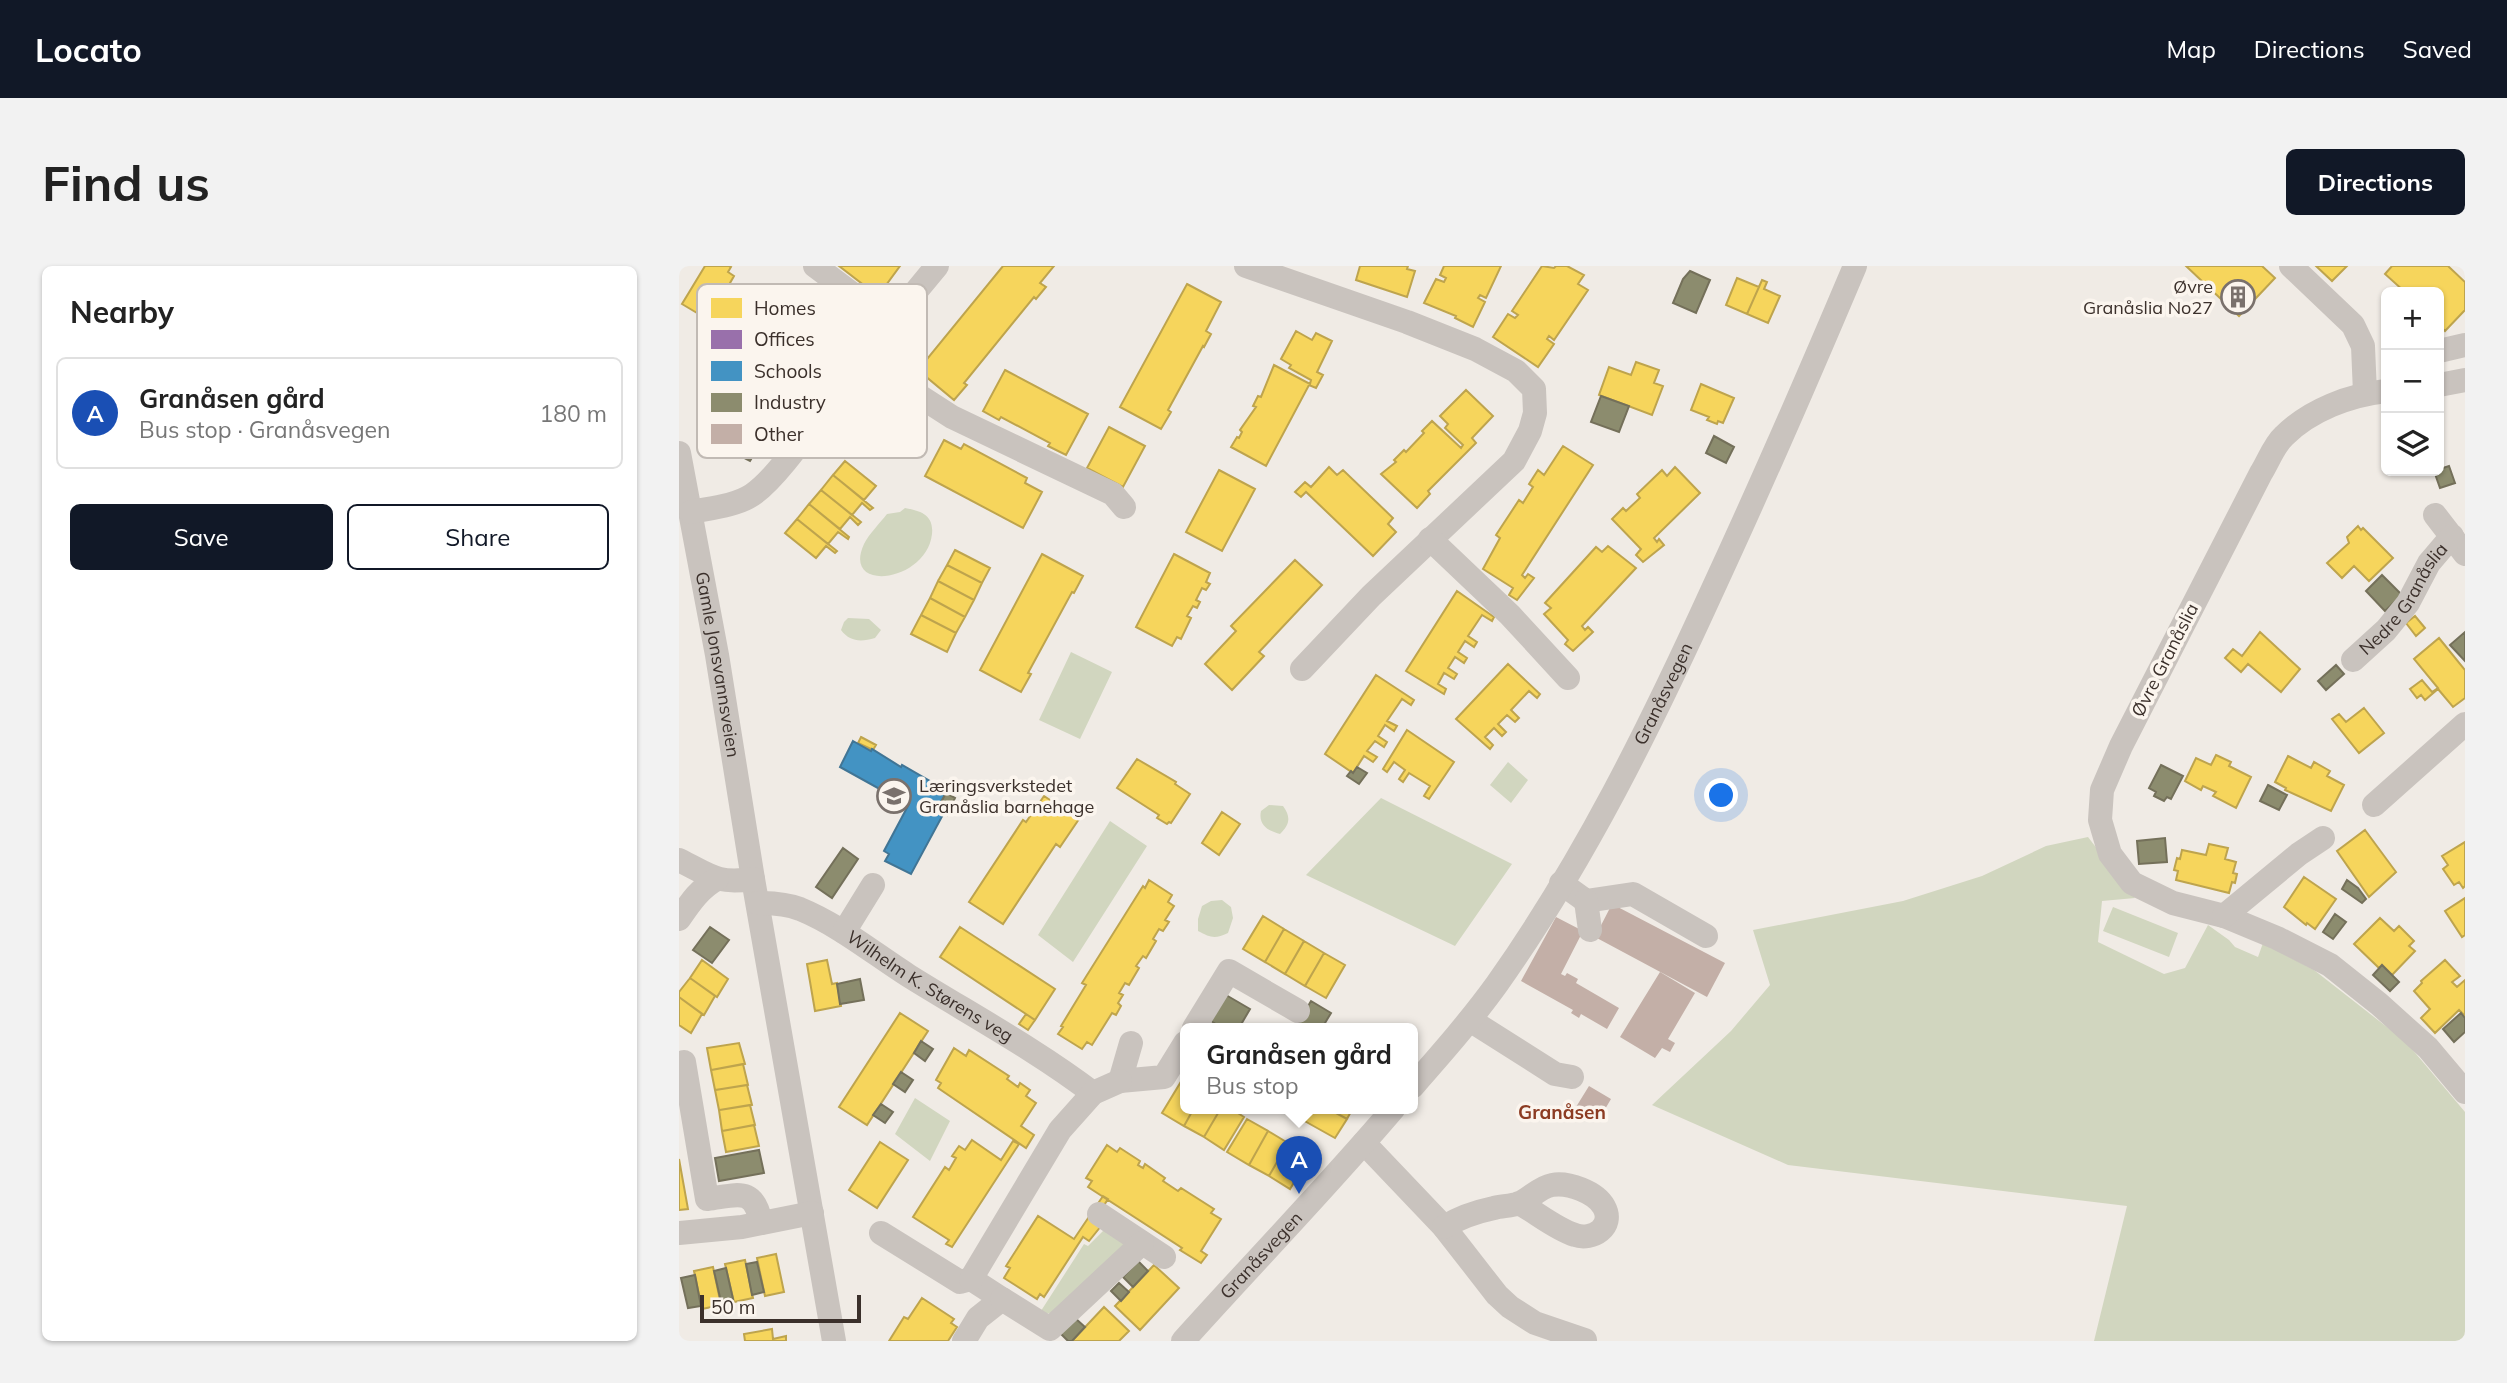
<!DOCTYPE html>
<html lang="en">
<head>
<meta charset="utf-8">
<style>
  body { margin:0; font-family:Mulish,sans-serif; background:#f2f2f2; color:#222 }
  .controls { position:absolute; right:21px; top:21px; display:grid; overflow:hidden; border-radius:10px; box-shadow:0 2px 5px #0004 }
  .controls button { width:63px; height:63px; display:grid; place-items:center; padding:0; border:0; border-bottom:2px solid #e0e0e0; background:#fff; color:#222; font:35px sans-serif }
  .scale { position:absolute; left:21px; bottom:18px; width:161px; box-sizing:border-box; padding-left:7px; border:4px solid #3b302b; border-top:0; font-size:19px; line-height:24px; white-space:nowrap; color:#3b302b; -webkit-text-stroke:5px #fbf5ee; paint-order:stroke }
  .you { position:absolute; left:1043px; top:530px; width:24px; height:24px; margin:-18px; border:5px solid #fff; border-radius:50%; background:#1a73e8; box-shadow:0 0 0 10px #1a73e833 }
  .badge { display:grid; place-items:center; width:46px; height:46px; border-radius:50%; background:#111827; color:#fff; font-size:23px; font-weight:700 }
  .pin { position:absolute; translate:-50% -58px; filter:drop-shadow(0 2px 4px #0008) }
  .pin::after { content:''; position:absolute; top:37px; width:24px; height:21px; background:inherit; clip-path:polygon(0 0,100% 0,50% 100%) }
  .popup { position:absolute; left:501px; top:757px; width:238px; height:91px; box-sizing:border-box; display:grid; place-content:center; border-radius:10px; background:#fff; filter:drop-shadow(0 2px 5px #0005); font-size:23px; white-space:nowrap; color:#767676 }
  .popup b { font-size:26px; color:#222 }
  .popup::after { content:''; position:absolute; left:50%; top:100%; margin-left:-14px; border:14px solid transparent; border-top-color:#fff }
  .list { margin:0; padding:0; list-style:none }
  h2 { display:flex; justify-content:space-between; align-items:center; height:91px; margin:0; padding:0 28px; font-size:30px }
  h2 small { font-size:23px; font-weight:400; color:#767676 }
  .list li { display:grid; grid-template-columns:46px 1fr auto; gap:21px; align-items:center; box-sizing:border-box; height:112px; margin:0 14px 14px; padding:0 14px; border:2px solid #e0e0e0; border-radius:10px }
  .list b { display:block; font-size:26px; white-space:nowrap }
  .list p { margin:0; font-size:23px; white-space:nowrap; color:#767676 }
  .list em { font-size:23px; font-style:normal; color:#767676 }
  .actions { display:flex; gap:14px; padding:21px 28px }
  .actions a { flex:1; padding:16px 0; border:2px solid #111827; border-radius:10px; text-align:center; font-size:24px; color:#111827 }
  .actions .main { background:#111827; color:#fff }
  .icon { flex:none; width:38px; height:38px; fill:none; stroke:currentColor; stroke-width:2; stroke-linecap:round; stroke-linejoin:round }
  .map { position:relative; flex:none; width:1786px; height:1075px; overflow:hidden; border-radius:10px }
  header { display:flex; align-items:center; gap:42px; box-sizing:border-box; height:98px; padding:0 35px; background:#111827; color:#fff }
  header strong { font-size:33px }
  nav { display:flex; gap:38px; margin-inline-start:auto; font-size:24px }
  .intro { display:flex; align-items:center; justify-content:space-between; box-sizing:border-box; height:168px; padding:0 42px }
  h1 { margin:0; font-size:49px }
  .button { padding:18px 32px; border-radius:10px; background:#111827; color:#fff; font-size:24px; font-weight:700 }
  main { display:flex; gap:42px; padding:0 42px }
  aside { flex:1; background:#fff; border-radius:10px; box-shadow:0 2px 5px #0004 }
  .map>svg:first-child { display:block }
  .green { fill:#d1d6bf }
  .homes { fill:#f6d55c; stroke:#bea44d; stroke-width:2 }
  .offices { fill:#9970ab; stroke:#7d5d85; stroke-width:2 }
  .schools { fill:#4393c3; stroke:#417595; stroke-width:2 }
  .industry { fill:#8c8c6e; stroke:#74705a; stroke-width:2 }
  .building { fill:#c3afa7 }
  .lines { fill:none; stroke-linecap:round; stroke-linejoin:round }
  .minor { stroke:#c9c3be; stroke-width:24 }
  .labels { text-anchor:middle; stroke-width:7; stroke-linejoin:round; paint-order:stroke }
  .poi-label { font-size:18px; fill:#3b302b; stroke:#fbf5ee; text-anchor:end }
  .street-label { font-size:18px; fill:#3b302b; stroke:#fbf5ee }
  .neighbourhood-label { font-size:19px; font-weight:bold; fill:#8c3b22; stroke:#fbf5ee }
  .key { fill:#fbf5ee; stroke:#c1bab4; stroke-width:2 }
  .key-label { font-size:19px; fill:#3b302b }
</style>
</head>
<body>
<header>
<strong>Locato</strong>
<nav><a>Map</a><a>Directions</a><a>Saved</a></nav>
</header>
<div class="intro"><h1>Find us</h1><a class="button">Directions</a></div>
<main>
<aside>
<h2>Nearby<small></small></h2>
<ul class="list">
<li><span class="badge" style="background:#1a4fb4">A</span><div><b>Granåsen gård</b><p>Bus stop · Granåsvegen</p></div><em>180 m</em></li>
</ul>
<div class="actions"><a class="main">Save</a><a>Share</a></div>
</aside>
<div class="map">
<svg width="1786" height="1075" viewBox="0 0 1786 1075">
  <rect width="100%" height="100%" fill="#f0ebe5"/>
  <path class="green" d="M226,242C242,245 255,249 253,268C248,316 162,328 185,278C190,268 201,257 208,248L221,246Z
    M169,352L190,353L202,364L196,372C182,376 171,376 162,364L165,356Z
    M392,386L433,406L401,473L360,454Z
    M829,496L849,514L832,537L811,519Z
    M702,532L833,598L776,680L627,609Z
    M590,539L604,540C612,551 611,558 601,568C589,565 579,559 582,545Z
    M431,555L468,580L394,696L359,669Z
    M1409,571L1456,632L1423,635L1419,676L1485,708L1506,702L1529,659L1550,674L1556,681L1579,691L1584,677L1635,704L1727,776L1786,846V1075H1415L1448,940L1109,899L973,839L1052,765L1091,719L1074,664L1224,635L1303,610L1367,580Z
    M543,634L552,641L554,652L549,667C536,673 532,672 519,665V653L523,640L532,635Z
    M1434,641L1499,667L1490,691L1424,665Z
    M236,832L271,855L251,895L216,868Z
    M427,962L455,980L379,1047L360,1048L405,978L409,980Z"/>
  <path class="homes" d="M26,0H50L52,1L49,6L55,10L47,24L41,20L23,50L3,38Z
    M160,0H221L199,30Z
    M324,0H375L361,17L367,21L357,33L355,31L285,117L288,119L275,134L239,104Z
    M681,0H729L728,3L736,5L728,31L677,14Z
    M765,0H822L807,32L801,29L799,32L806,36L794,61L776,52L777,50L745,37L757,13L765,16L767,12L761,9Z
    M863,0L875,2L877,0H888L905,9L899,18L909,24L875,74L870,70L868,73L875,78L859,101L814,71L829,48L836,52L839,49L833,45Z
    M1507,0H1583L1596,12L1560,50Z
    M1637,0H1668L1653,15Z
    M1713,0H1769L1786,16V44L1766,65L1760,59V26H1726L1706,8Z
    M1058,12L1080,21L1068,48L1047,39Z
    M1083,14L1088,16L1085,23L1101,30L1089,57L1068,48Z
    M508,18L542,36L527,65L532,68L525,81L524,80L489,144L492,146L482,163L441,141Z
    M617,65L633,74L637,67L653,75L638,106L644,109L637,122L630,119L587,200L552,181L558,171L560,172L563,166L561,164L577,141L574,140L579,130L582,131L595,99L631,118L632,114L610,102L612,99L602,93Z
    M957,96L980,104L975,117L984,120L973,149L920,129L930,101L952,109Z
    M326,104L409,148L387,189L369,180L371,177L322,151L320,154L304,145Z
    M1022,118L1055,132L1044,157L1039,155L1038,158L1028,154L1030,151L1012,144Z
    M787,124L814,150L793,172L797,177L749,225L751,228L738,242L702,208L717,196L715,194L725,184L727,186L745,167L743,165L753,155L782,182L784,179L766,162L769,158L761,150Z
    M430,161L466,180L444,221L408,202Z
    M265,174L282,183L285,178L348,212L346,217L363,226L344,262L246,210Z
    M884,180L914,199L843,309L846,312L849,308L855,312L838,334L830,329L834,322L804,303L821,272L817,269L840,234L844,237L854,221L850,218L859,204L865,209Z
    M166,195L197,220L185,234L154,209Z
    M650,201L658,209L664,204L714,252L709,258L717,266L694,290L627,226L622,231L616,226L626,216L632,221Z
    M996,201L1021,227L975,272L978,276L980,273L985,279L964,296L957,289L962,283L933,253L944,242L947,245L961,232L958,228L983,204L988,210Z
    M540,204L576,223L543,285L507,266Z
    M154,209L194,242L191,244L183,237L173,249L142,224Z
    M142,224L182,256L179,259L171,251L161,263L130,238Z
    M130,238L170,271L169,273L159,266L149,278L118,253Z
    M118,253L158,285L156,287L147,280L137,292L106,267Z
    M1679,260L1682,264L1684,262L1714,292L1690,315L1675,300L1663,312L1648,297L1670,277L1668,271Z
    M929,280L957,302L903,360L906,364L909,361L914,366L894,385L886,378L889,374L865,348L872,342L866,337L917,281L923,286Z
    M276,284L311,302L303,317L268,299Z
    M363,288L404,310L395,327L393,326L349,407L352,408L342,426L301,404Z
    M495,288L531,307L527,316L531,318L527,324L523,322L517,334L521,336L518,342L514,340L508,350L512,352L502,373L498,371L493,380L457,361Z
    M616,294L643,319L580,386L585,390L553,424L526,398L557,365L552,360Z
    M268,299L303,317L295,334L259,315Z
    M259,315L295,334L286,351L251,332Z
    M778,325L815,351L813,355L803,349L789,370L798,376L795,381L786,375L779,386L788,392L785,397L776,391L769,402L778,408L775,413L765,407L759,418L767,423L765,428L727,405Z
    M251,332L286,351L277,367L242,349Z
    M242,349L277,367L268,386L232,368Z
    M1736,350L1746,362L1737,370L1727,357Z
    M1581,366L1621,403L1602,426L1569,398L1562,406L1546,392L1554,383L1563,390Z
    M1760,372L1786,404V432L1774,441L1759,423L1746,434L1742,429L1738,432L1731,423L1743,414L1753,426L1759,422L1735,393Z
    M829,398L861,428L858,432L850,425L832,444L840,452L836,456L828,449L819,458L827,466L823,470L815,462L806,471L814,479L811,483L777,453Z
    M697,409L735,434L732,439L723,433L708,455L718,460L715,465L706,459L699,470L708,476L705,481L696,475L688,485L698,491L694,496L685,490L674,507L646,488Z
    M1685,442L1705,467L1680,487L1653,453L1660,448L1667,456Z
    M728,464L775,496L750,533L745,530L751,520L730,507L724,516L720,513L726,504L715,496L708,506L704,503Z
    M182,471L197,479L194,484L179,477Z
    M1537,489L1552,496L1550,500L1572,511L1557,542L1534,530L1537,526L1524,520L1522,524L1506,515L1517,492L1532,499Z
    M1609,490L1632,502L1635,496L1651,505L1648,510L1665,519L1652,545L1606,524L1607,522L1596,516Z
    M458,493L497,516L496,518L511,528L492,557L490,556L488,558L478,552L480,549L438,522Z
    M365,530L400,553L381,581L377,578L324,658L290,636L344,554L347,556Z
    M543,546L561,558L540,589L523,577Z
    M1686,564L1717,606L1690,631L1658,585Z
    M1786,576V620L1784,622L1780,616L1775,619L1764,603L1769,599L1763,590Z
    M1530,578L1549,582L1546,593L1557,596L1554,607L1558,608L1556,617L1553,616L1550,627L1497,614L1499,605L1495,604L1498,592L1501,593L1503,584L1527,589Z
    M1625,611L1657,633L1636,663L1628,657L1627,659L1605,641Z
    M470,614L493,629L489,636L495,640L486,654L490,656L484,665L480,663L474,673L477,675L467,692L464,690L457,700L460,702L450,719L446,717L440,727L444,729L439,737L442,740L437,749L433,747L413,779L408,776L403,783L379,768L384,761L382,760L407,719L403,717L464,620L466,622Z
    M1786,632V669L1783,671L1766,645Z
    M584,650L605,663L586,696L564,683Z
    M1701,652L1715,665L1720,660L1735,675L1730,680L1736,685L1713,709L1703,699L1700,702L1675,678Z
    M281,661L376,723L356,754L261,691Z
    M605,663L625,675L606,708L586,696Z
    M625,675L645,687L626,720L606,708Z
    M645,687L666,699L647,732L626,720Z
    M23,694L49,713L38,731L11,712Z
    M148,694L153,718L158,717L162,740L136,745L128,698Z
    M1766,694L1781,710L1773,716L1778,721L1786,714V750L1780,744L1756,767L1742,752L1751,743L1735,725L1743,717L1742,715Z
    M11,712L36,730L25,749L0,731V726Z
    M0,731L23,748L12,767L0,759Z
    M221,747L249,765L188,859L160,841Z
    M347,748L356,754L349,764L340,758Z
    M60,777L66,798L32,804L28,782Z
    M275,782L287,790L290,784L330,810L328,813L339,821L341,817L351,824L347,830L357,837L342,860L355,869L347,882L259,822L262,817L257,814Z
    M64,798L69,819L36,824L32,804Z
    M503,814L506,816V842H515L505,860L483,847Z
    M68,819L73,839L40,844L36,824Z
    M71,839L76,859L43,865L40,844Z
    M515,842H542L525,871L505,860Z
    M542,842H551L565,851L545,884L525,871Z
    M629,842H648L668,853L656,872L622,853Z
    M648,842H674L668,853Z
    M568,853L589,865L570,899L548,886Z
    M75,859L80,880L47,886L43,865Z
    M589,865L609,877L590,910L570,899Z
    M293,874L322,894L334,875L340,878L273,981L267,978L270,974L234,951L266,901L270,904L277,892L273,890L280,880L286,884Z
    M201,876L229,894L198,942L170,924Z
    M609,877L631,890L611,923L590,910Z
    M428,879L438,886L441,882L461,895L459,899L464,902L466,898L486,912L484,915L499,925L502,922L535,943L532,947L542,953L522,985L528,989L522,997L501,984L503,982L409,921L413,915L407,912Z
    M0,893L9,943L0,944Z
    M424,930L429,933L418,950L426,955L410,975L404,971L365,1031L361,1028L358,1033L325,1012L331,1002L327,1000L359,950L395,973Z
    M97,988L105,1026L86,1030L78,992Z
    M66,994L74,1032L55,1036L46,998Z
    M475,999L500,1022L461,1064L436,1040Z
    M34,1001L42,1039L23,1043L15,1005Z
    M243,1032L275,1053L272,1057L278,1061L269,1075H210L225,1051L229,1053Z
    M425,1041L450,1065L440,1075H393Z
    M93,1063L94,1073L107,1070V1075H66L65,1068Z"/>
  <path class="offices" d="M103,33L127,48L117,65L121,67L109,87L105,84L83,122L41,98L37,104L25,96L41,65L73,84Z"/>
  <path class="schools" d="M174,475L192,485L193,483L222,501L223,499L268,525L260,540L267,543L232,608L206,595L210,588L205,585L230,538L227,537L225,539L206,529L208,527L161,501Z"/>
  <path class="industry" d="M1011,5L1031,14L1017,47L994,37L1004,13Z
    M922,130L950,140L940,166L912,156Z
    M45,139L90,163L71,195L44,181L51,168L34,159Z
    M1035,170L1055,181L1047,197L1027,187Z
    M1770,200L1776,217L1761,222L1755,205Z
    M1703,309L1723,329L1706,345L1687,325Z
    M1786,366V395L1771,379Z
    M1657,399L1665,408L1647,424L1639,415Z
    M1482,499L1504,510L1492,533L1488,531L1485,535L1475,530L1477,526L1470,522Z
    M678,501L688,507L680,518L668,510L672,505L674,507Z
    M1589,519L1608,529L1600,544L1581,535Z
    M267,527L276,532L268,549L265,547L267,543L260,540Z
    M1486,572L1488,596L1460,598L1458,575Z
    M164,582L179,593L153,632L137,621Z
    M1668,614L1679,622L1687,633L1683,637L1663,623Z
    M1656,648L1667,656L1654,673L1644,666Z
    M31,661L50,674L33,697L14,684Z
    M1703,699L1720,716L1711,725L1694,709Z
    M181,713L185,734L161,738L158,718Z
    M547,729L571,743L560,762H543L532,755Z
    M632,735L652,747L643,762H616Z
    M1782,747L1786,752V766L1775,776L1764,763Z
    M242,775L254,783L246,795L235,787Z
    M222,806L234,814L226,826L214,818Z
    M202,838L214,846L206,857L194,849Z
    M80,884L85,907L40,915L36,892Z
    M459,995L469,1005L454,1021L444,1011Z
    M78,996L85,1026L73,1029L67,998Z
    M47,1002L54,1033L42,1036L35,1005Z
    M16,1009L22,1040L9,1042L2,1012Z
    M440,1017L450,1026L442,1035L432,1025Z
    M396,1052L406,1061L393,1075H389L381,1067Z"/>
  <path class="building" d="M933,638L1046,697L1028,731L916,671Z
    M877,651L904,665L882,708L886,710L888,707L899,713L897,717L940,742L928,763L902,748L900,752L892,747L894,744L842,715Z
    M981,706L1016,727L989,773L996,777L991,786L983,782L976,792L941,771Z
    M910,820L932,833L919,855L897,841Z"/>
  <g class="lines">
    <g class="minor">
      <path d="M136,0L211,56"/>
      <path d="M567,0L728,56L796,83L837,105L855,123L856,147L851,165L835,195L692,330L623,403"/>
      <path d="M1612,0L1674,59L1684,80L1686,127"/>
      <path d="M1760,85L1786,79"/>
      <path d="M183,93L273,151L434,228L445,241"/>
      <path d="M1760,119L1786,114"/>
      <path d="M1707,125C1671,129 1631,144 1605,170C1595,179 1589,196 1582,207L1442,480L1423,524L1421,554L1431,588L1453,617L1494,637L1545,650L1598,672L1651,699L1700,738L1749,782L1786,826"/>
      <path d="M196,179L237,128"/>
      <path id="s1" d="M0,187L38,389L74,613L155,1075"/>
      <path d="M12,246C32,242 56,240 73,229C97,213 131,163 149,139C184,91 220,45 258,0"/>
      <path d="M1756,249L1786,288"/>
      <path d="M751,273L831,349L889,412"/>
      <path id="s2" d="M1674,394L1707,364L1729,337L1750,297L1773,270"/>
      <path d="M1695,539L1786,458"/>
      <path d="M0,594C32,610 37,618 74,613"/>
      <path d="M882,617L907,635L954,628L1027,670"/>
      <path d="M907,635L911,664"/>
      <path id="s3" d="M79,637C92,637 108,638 121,643C160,659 194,687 230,710C291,748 356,783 414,827"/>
      <path d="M1545,650L1620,588L1644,572"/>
      <path d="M0,653C11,637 21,622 38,613"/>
      <path d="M165,666L194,619"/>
      <path d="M791,754L876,808L893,811"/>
      <path d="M515,762L550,705L619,745"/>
      <path d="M452,777L441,815L485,811L506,777"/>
      <path d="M5,796L28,933C59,929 75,920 82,957"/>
      <path id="s4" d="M734,820C763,787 792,754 818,718C905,595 971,461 1033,325C1083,217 1130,109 1176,0"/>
      <path d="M685,877L765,961L818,1029L831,1041L856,1057L906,1074"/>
      <path d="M420,948L485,991"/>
      <path d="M765,961C781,951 796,946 815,942C823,940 833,940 841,937C852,932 861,921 873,919C889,916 917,926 925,941C936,961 913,975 896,969C877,963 858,947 840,937"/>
      <path d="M0,967L63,961L133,947"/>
      <path d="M202,967L281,1016L292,1013L323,1033L299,1052L285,1075"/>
      <path d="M292,1013L381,864L414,827L441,815"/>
      <path d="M323,1033L371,1063L463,977"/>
      <path id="s5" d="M504,1075C574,997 647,922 715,842"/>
    </g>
  </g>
  <defs>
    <g id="building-ring" transform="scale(1.75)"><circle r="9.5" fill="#fbf5ee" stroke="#7a716c" stroke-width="1.5"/><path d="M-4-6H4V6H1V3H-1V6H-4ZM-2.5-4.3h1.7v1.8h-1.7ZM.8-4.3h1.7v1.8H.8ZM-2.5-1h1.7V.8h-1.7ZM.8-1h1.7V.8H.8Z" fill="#7a716c"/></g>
    <g id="school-ring" transform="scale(1.75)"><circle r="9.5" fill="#fbf5ee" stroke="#7a716c" stroke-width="1.5"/><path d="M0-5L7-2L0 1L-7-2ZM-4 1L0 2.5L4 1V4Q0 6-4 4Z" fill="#7a716c"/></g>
  </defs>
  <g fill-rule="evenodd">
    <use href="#building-ring" x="1559" y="31"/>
    <use href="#school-ring" x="215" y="530"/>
  </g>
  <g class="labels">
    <g class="poi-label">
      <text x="1534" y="27">Øvre<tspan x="1534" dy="21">Granåslia No27</tspan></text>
      <text x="240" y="526" text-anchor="start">Læringsverkstedet<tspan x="240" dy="21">Granåslia barnehage</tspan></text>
    </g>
    <g class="street-label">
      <text dy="6" stroke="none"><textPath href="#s2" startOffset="80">Nedre Granåslia</textPath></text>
      <text transform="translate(1486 394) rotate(-63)" y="6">Øvre Granåslia</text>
      <text dy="6" stroke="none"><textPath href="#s1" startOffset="215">Gamle Jonsvannsveien</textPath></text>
      <text dy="6" stroke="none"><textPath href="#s4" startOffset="467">Granåsvegen</textPath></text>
      <text dy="6" stroke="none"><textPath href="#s3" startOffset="194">Wilhelm K. Størens veg</textPath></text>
      <text dy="6" stroke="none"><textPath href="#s5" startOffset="116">Granåsvegen</textPath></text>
    </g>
    <g class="neighbourhood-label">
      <text x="883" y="853">Granåsen</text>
    </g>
  </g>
  <rect x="18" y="18" width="230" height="174" rx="10" class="key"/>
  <rect x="32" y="32" width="31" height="20" fill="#f6d55c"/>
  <rect x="32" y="64" width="31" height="19" fill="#9970ab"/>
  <rect x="32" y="95" width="31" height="20" fill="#4393c3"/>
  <rect x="32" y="127" width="31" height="19" fill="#8c8c6e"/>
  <rect x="32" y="158" width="31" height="20" fill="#c3afa7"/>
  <g class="key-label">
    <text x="75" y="49">Homes</text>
    <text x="75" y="80">Offices</text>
    <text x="75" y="112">Schools</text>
    <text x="75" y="143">Industry</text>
    <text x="75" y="175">Other</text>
  </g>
</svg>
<div class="controls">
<button>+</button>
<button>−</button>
<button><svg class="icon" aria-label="layers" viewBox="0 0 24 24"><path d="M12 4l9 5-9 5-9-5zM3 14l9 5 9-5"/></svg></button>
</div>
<div class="scale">50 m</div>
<div class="you"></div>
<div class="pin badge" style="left:620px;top:928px;background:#1a4fb4">A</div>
<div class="popup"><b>Granåsen gård</b>Bus stop</div>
</div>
</main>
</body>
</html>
